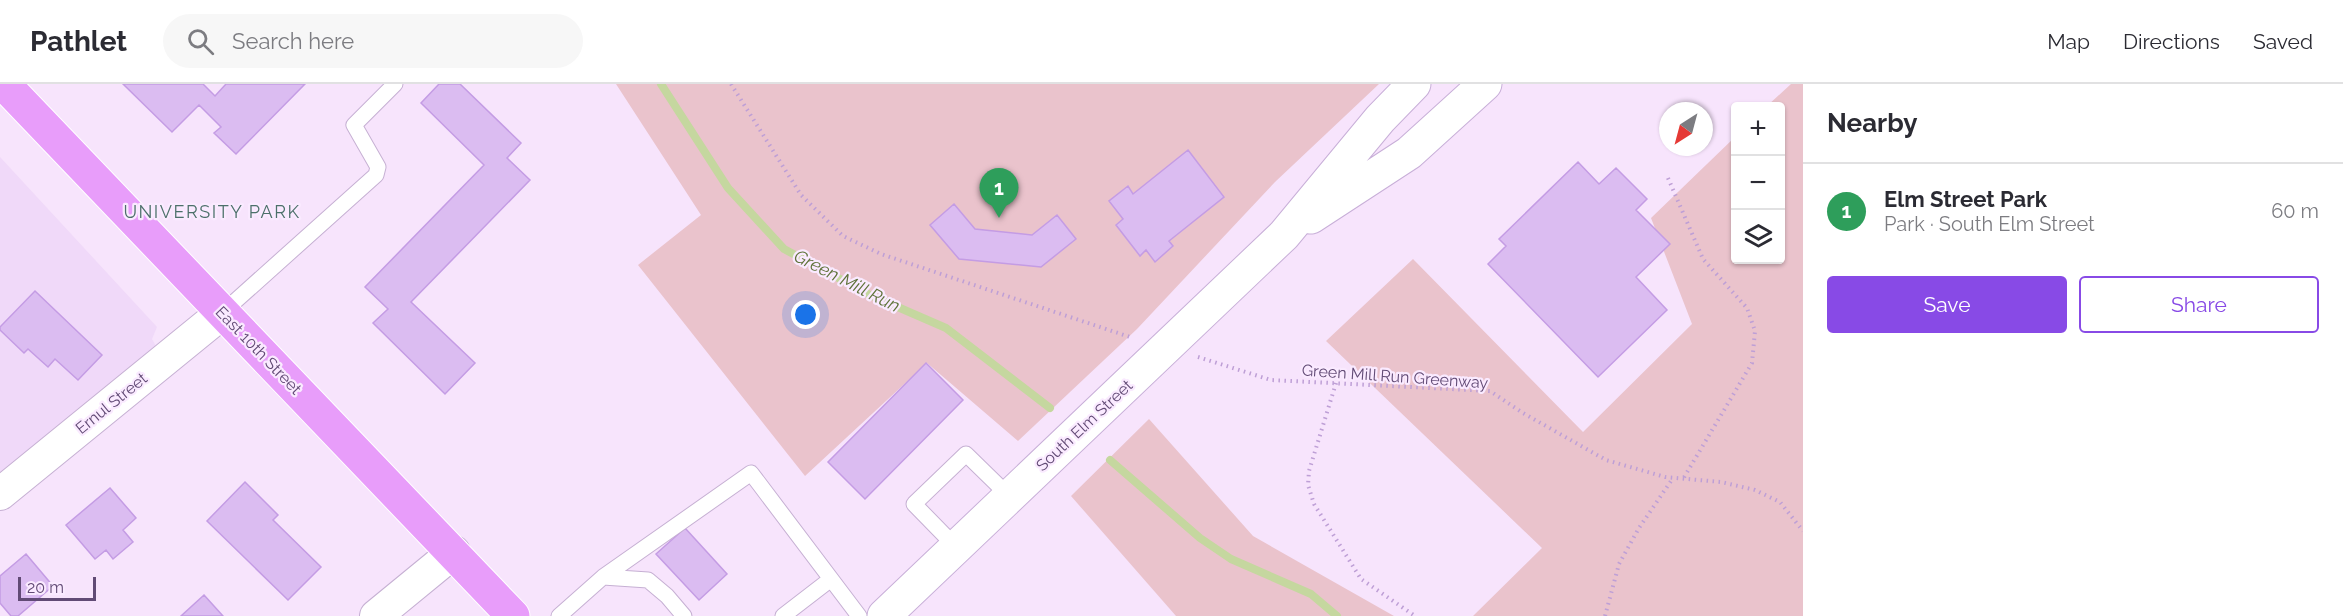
<!DOCTYPE html>
<html lang="en">
<head>
<meta charset="utf-8">
<style>
  body { margin:0; font-family:Raleway,sans-serif; background:#f7f7f7; color:#2b2b33 }
  .controls { position:absolute; right:18px; top:18px; display:grid; overflow:hidden; border-radius:6px; box-shadow:0 2px 4px #0004 }
  .controls button { width:54px; height:54px; display:grid; place-items:center; padding:0; border:0; border-bottom:2px solid #e1e1e2; background:#fff; color:#2b2b33; font:30px sans-serif }
  .compass { position:absolute; left:1659px; top:18px; width:54px; height:54px; border-radius:50%; background:#fff; box-shadow:0 2px 4px #0004; rotate:216deg }
  .scale { position:absolute; left:18px; bottom:15px; width:78px; box-sizing:border-box; padding-left:6px; border:3px solid #614a75; border-top:0; font-size:16px; line-height:21px; white-space:nowrap; color:#614a75; -webkit-text-stroke:4px #faeaff; paint-order:stroke }
  .you { position:absolute; left:806px; top:231px; width:21px; height:21px; margin:-15px; border:4px solid #fff; border-radius:50%; background:#1a73e8; box-shadow:0 0 0 9px #1a73e833 }
  .badge { display:grid; place-items:center; width:39px; height:39px; border-radius:50%; background:#884ae6; color:#fff; font-size:20px; font-weight:700 }
  .pin { position:absolute; translate:-50% -50px; filter:drop-shadow(0 2px 3px #0008) }
  .pin::after { content:''; position:absolute; top:32px; width:21px; height:18px; background:inherit; clip-path:polygon(0 0,100% 0,50% 100%) }
  .list { margin:0; padding:0; list-style:none }
  h2 { display:flex; justify-content:space-between; align-items:center; height:78px; margin:0; padding:0 24px; font-size:26px }
  h2 small { font-size:20px; font-weight:400; color:#7c7c81 }
  .list li { display:grid; grid-template-columns:39px 1fr auto; gap:18px; align-items:center; box-sizing:border-box; height:96px; padding:0 24px; border-top:2px solid #e1e1e2 }
  .list b { display:block; font-size:22px; white-space:nowrap }
  .list p { margin:0; font-size:20px; white-space:nowrap; color:#7c7c81 }
  .list em { font-size:20px; font-style:normal; color:#7c7c81 }
  .actions { display:flex; gap:12px; padding:18px 24px }
  .actions a { flex:1; padding:14px 0; border:2px solid #884ae6; border-radius:6px; text-align:center; font-size:21px; color:#884ae6 }
  .actions .main { background:#884ae6; color:#fff }
  .icon { flex:none; width:33px; height:33px; fill:none; stroke:currentColor; stroke-width:2; stroke-linecap:round; stroke-linejoin:round }
  .map { position:relative; flex:none; width:1803px; height:532px; overflow:hidden }
  header { display:flex; align-items:center; gap:36px; box-sizing:border-box; height:84px; padding:0 30px; background:#fff; border-bottom:2px solid #e1e1e2 }
  header strong { font-size:28px }
  nav { display:flex; gap:33px; margin-inline-start:auto; font-size:21px }
  .search { width:420px; height:54px; background:#f7f7f7; display:flex; align-items:center; gap:15px; box-sizing:border-box; padding:0 21px; border-radius:33px; color:#7c7c81; font-size:22px }
  main { display:flex }
  aside { flex:1; background:#fff }
  .map>svg:first-child { display:block }
  .residential { fill:#f0d9f9 }
  .green { fill:#eac3cc }
  .lines { fill:none; stroke-linecap:round; stroke-linejoin:round }
  .stream { stroke:#c5d79f; stroke-width:8 }
  .building { fill:#dbbcf1; stroke:#c49ce4; stroke-width:1.5 }
  .lane-casing { stroke:#c6b0d3; stroke-width:17 }
  .street-casing { stroke:#c6b0d3; stroke-width:34 }
  .secondary-casing { stroke:#c8afd8; stroke-width:35 }
  .primary-casing { stroke:#fff; stroke-width:35 }
  .path { stroke:#be9fd6; stroke-width:4; stroke-dasharray:1.5 4.5; stroke-linecap:butt }
  .lane { stroke:#fff; stroke-width:15 }
  .street { stroke:#fff; stroke-width:32 }
  .secondary { stroke:#fff; stroke-width:33 }
  .primary { stroke:#e89dfa; stroke-width:33 }
  .labels { text-anchor:middle; stroke-width:4.5; stroke-linejoin:round; paint-order:stroke }
  .street-label { font-size:16px; fill:#614a75; stroke:#faeaff }
  .neighbourhood-label { font-size:18px; letter-spacing:1.5px; fill:#4c706a; stroke:#faeaff }
  .water-label { font-size:18px; font-style:italic; fill:#5f733a; stroke:#faeaff }
</style>
</head>
<body>
<header>
<strong>Pathlet</strong>
<div class="search"><svg class="icon" aria-label="search" viewBox="0 0 24 24"><circle cx="10" cy="10" r="6"/><path d="M15 15l6 6"/></svg>Search here</div>
<nav><a>Map</a><a>Directions</a><a>Saved</a></nav>
</header>
<main>
<div class="map">
<svg width="1803" height="532" viewBox="0 0 1803 532">
  <rect width="100%" height="100%" fill="#f7e4fc"/>
  <path class="residential" d="M0,73L157,243L152,255L157,264L0,392Z"/>
  <path class="green" d="M616,0H1379L1275,98L1137,245L1018,357L927,279L805,392L638,181L701,131Z
    M1791,0H1803V532H1473L1542,464L1326,257L1413,175L1583,348L1692,240L1651,134L1735,53L1736,176H1780V22H1767Z
    M1149,335L1253,452L1394,532H1176L1071,412Z"/>
  <g class="lines">
    <path class="stream" d="M661,0L728,104L784,165L870,211L946,244L1050,324
      M1110,376L1200,454L1231,475L1311,510L1337,532"/>
  </g>
  <path class="building" d="M123,0H203L215,12L226,0H305L236,70L214,49L221,43L199,21L172,48Z
    M439,0H460L521,59L507,74L530,96L411,218L475,279L445,310L373,239L388,225L365,203L484,81L421,19Z
    M1188,66L1224,113L1169,157L1173,162L1155,178L1146,166L1140,172L1116,141L1123,135L1109,117L1128,102L1133,110Z
    M1578,78L1599,100L1616,84L1647,115L1636,126L1670,160L1636,193L1667,226L1598,293L1488,180L1506,162L1499,155Z
    M954,120L975,145L1032,151L1057,131L1076,155L1041,183L959,175L930,141Z
    M35,207L102,271L78,296L55,275L48,283L28,265L24,269L0,246V243Z
    M926,279L963,316L865,415L828,378Z
    M245,398L278,431L273,436L321,483L288,516L207,437Z
    M110,404L136,434L123,446L133,458L113,475L106,466L95,475L66,441Z
    M685,444L727,490L699,516L656,470Z
    M26,470L53,502L18,532H11L0,519V492Z
    M204,511L223,532H181Z"/>
  <g class="lines">
    <g class="lane-casing">
      <path id="lane" d="M222,229L376,91L378,83L354,41L395,0
        M956,463L914,420L966,370L1009,412
        M603,493L751,389L859,532
        M559,532L603,493L648,496L667,512L684,532
        M783,532L831,495"/>
    </g>
    <g class="street-casing">
      <path id="street" d="M0,410L222,229
        M376,532L454,468"/>
    </g>
    <g class="secondary-casing">
      <path id="secondary" d="M1311,133L1409,69L1485,0
        M884,532L1284,151L1380,35L1414,0"/>
    </g>
    <g class="primary-casing">
      <path id="primary" d="M4,0L513,532"/>
    </g>
    <path class="path" d="M731,0L801,111L843,152L881,170L1133,254
      M1668,94L1703,175L1747,224L1755,247L1752,279L1683,395
      M1198,273L1271,296L1490,307L1523,329L1606,376L1665,393L1721,398L1755,406L1780,418L1803,447
      M1336,299L1309,387L1308,401L1314,420L1361,495L1415,532
      M1605,532L1619,480L1639,444L1673,394"/>
    <use href="#lane" class="lane"/>
    <use href="#street" class="street"/>
    <use href="#secondary" class="secondary"/>
    <use href="#primary" class="primary"/>
  </g>
  <g class="labels">
    <g class="street-label">
      <text transform="translate(259 266) rotate(46)" y="6">East 10th Street</text>
      <text transform="translate(1395 292) rotate(4)" y="6">Green Mill Run Greenway</text>
      <text transform="translate(111 319) rotate(-39)" y="6">Ernul Street</text>
      <text transform="translate(1084 341) rotate(-43)" y="6">South Elm Street</text>
    </g>
    <g class="neighbourhood-label">
      <text x="212" y="134">UNIVERSITY PARK</text>
    </g>
    <g class="water-label">
      <text transform="translate(847 197) rotate(27)" y="6">Green Mill Run</text>
    </g>
  </g>
</svg>
<div class="controls">
<button>+</button>
<button>−</button>
<button><svg class="icon" aria-label="layers" viewBox="0 0 24 24"><path d="M12 4l9 5-9 5-9-5zM3 14l9 5 9-5"/></svg></button>
</div>
<svg class="compass" viewBox="-18 -18 36 36"><path d="M0-13l5 13h-10z" fill="#e53935"/><path d="M0 13l5-13h-10z" fill="#7c7c81"/></svg>
<div class="scale">20 m</div>
<div class="you"></div>
<div class="pin badge" style="left:999px;top:134px;background:#2e9e5b">1</div>
</div>
<aside>
<h2>Nearby<small></small></h2>
<ul class="list">
<li><span class="badge" style="background:#2e9e5b">1</span><div><b>Elm Street Park</b><p>Park · South Elm Street</p></div><em>60 m</em></li>
</ul>
<div class="actions"><a class="main">Save</a><a>Share</a></div>
</aside>
</main>
</body>
</html>
